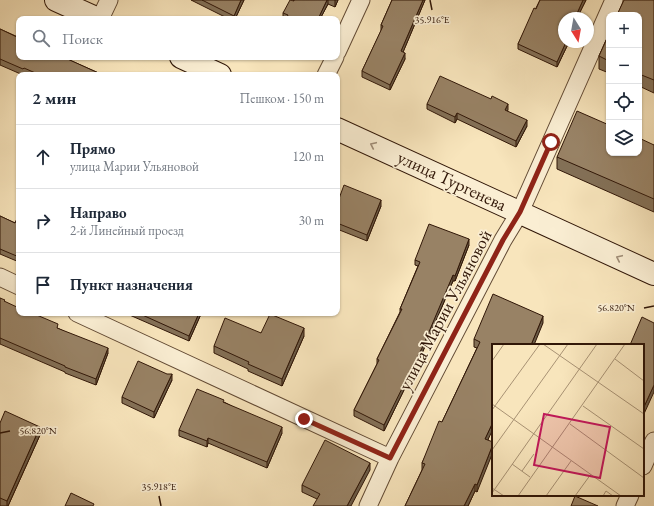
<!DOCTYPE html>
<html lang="ru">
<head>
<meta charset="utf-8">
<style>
  body { margin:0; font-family:"EB Garamond",serif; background:#f2f2f3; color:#1f2937 }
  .controls { position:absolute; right:12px; top:12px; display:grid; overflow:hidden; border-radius:8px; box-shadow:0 1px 3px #0004 }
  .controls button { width:36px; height:36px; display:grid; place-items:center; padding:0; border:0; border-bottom:1px solid #e0e1e3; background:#fff; color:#1f2937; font:20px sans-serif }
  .compass { position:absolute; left:558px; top:12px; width:36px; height:36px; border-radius:50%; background:#fff; box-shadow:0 1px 3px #0004; rotate:169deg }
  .stop { position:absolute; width:12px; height:12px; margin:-9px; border:3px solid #8f2418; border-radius:50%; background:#fff }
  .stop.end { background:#8f2418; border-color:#fff; box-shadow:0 1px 4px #0008 }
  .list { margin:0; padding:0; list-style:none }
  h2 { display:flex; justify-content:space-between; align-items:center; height:52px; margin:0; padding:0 16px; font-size:17px }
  h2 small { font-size:13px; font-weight:400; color:#747a83 }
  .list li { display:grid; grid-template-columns:26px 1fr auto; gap:12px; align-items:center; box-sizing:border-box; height:64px; padding:0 16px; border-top:1px solid #e0e1e3 }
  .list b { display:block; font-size:15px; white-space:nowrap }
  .list p { margin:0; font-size:13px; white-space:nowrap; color:#747a83 }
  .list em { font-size:13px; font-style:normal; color:#747a83 }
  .icon { flex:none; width:22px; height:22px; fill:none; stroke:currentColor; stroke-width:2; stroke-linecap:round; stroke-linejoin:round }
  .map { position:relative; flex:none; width:654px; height:506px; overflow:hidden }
  .search { position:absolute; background:#fff; box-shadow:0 1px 3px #0004; left:16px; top:16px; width:324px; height:44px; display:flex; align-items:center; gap:10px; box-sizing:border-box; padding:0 14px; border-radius:8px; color:#747a83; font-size:15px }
  .panel { position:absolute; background:#fff; box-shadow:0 1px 3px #0004; left:16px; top:72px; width:324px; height:244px; border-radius:8px }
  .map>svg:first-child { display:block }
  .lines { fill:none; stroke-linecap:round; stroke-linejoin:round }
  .street-casing { stroke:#624a34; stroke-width:19 }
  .secondary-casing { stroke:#301607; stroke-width:24 }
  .street { stroke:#faeed3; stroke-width:17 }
  .secondary { stroke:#faeed3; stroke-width:22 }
  .wall { fill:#837057; stroke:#301607 }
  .shaded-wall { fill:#6a5b47; stroke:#301607 }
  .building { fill:#988265; stroke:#301607 }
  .oneway { stroke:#9f8d77 }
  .route { stroke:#8f2418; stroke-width:5 }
  .ticks { fill:none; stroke:#301607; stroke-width:1.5 }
  .labels { text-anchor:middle; stroke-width:3.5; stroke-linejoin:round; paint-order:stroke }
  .street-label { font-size:18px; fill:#301607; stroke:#faeed3 }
  .inset-road { fill:none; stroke:#a89274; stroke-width:1 }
  .view { fill:#c2185b; fill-opacity:0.15; stroke:#c2185b; stroke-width:2 }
  .inset-edge { fill:none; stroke:#301607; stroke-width:2 }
  .ticks-label { font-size:10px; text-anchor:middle; fill:#301607; stroke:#faeed3; stroke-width:3.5; stroke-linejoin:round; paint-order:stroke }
</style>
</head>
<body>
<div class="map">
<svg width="654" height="506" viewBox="0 0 654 506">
  <rect width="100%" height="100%" fill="#f8e5bc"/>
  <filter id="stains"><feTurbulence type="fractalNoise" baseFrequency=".005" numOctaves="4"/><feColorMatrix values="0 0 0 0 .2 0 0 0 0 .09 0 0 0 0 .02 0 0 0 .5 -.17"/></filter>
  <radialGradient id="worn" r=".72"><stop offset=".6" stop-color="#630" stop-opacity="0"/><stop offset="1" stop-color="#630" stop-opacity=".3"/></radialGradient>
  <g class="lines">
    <g class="street-casing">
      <path id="street" d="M100,19L109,0
        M337,52L361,0
        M326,75L335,57
        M0,277L19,286
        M77,313L390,458
        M643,466L654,441
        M368,506L390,458L503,240L520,212L614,0
        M625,506L630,495"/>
    </g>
    <g class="secondary-casing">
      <path id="secondary" d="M56,0L98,19
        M181,57L220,75
        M337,129L654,274"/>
    </g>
    <use href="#street" class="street"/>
    <use href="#secondary" class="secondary"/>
  </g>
  <path class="wall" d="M191,0H244L235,19H229Z
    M294,0H338L335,7L328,4L320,19H285L283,18V13Z
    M392,0H425L403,52L405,59L390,90L362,77V71L381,31V25Z
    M540,0H586L577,18H564V42H569L557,67L518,49V44Z
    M654,0V93L639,86V15Z
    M0,29L103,75H26L24,74L23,75L0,65Z
    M609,34V73L599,69V56Z
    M427,104L508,110L507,111L527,126L516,147L457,119L455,123L427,109Z
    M654,145V212L557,169V157Z
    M337,204L381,206L367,241L337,229Z
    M0,216L15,223L19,217V262L0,254Z
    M469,245L455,281H453L423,351L384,431L354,416V410L377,364V359L400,312V309L418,266L415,265V260Z
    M0,298L5,302L108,353L96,385L65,373V372L0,344Z
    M125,313H201V314L189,341Z
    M543,323L493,345L488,440L477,492L475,491L468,506H405L422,470V463L442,422L477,348L474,347V339Z
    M261,333L304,336L282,386L248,371V369L214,353V346Z
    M172,380L154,418L122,403V397Z
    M224,402L282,433L267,468L208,443L207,447L179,436V430Z
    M0,423L40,435L8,506H0Z
    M370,470L317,499L302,492V485Z"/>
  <path class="shaded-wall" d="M241,0H244L235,19H234V16Z
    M327,0H328V4L320,19H318Z
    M335,0H338L335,7Z
    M423,0H425L401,57V51Z
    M583,0H586L577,18H575Z
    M566,42H569L557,67V62Z
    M405,53V59L390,90V85Z
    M508,104V110L505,116V110Z
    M457,113V119L455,123V117Z
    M527,120V126L516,147V141Z
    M381,200V206L367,241V235Z
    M469,239V245L455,281V276Z
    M453,275V281L423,351L384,431V425Z
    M199,313H201V314L189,341V336Z
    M543,316V323L534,345H531Z
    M304,328V336L282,386V379Z
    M108,348V353L96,385V379Z
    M172,374V380L154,418V412Z
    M654,385V392L643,416V409Z
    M493,422V429L485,446V439Z
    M40,427V435L8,506H7V501Z
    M282,427V433L267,468V462Z
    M208,438V443L207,447V441Z
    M493,444V452L477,492V485Z
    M370,463V470L351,506H347Z
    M475,484V491L468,506H464Z"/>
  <path class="building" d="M202,0H241L234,16Z
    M290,0L294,1V0H327L318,19H286L288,15L283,13Z
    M392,0H423L401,51L405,53L390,85L362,71L383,26L381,25Z
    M540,0H583L575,18H564V42H566L557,62L518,44L534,8L536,9Z
    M624,0H654V80L639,74V15H617Z
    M0,29L19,38V57H63L103,75H40L24,68L23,69L0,59Z
    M609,34V61L599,56Z
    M440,76L491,99L492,96L508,104L505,110L527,120L516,141L457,113L455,117L427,104Z
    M577,111L609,125V153H639V138L654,145V199L557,157Z
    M344,185L381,200L367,235L337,223V204Z
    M0,216L15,223L18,216L19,217V257L0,249Z
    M429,224L469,239L455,276L453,275L423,346L384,425L354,410L379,360L377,359L402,309H400L420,262L415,260Z
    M493,294L543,316L531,345H493V422L485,439L493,442V444L477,485L475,484L464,506H405L425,464L422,463L439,421L442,422L480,342L474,339Z
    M0,298L5,300L4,301L19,308V313H32L58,324L57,328L108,348L96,379L65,367V366L0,338Z
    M138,313H199L189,336Z
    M270,314L304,328L282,379L248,364L249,362L214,346L225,318L261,333Z
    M642,317L654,323V385L643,409V345H630Z
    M138,361L167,374H172L154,412L122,397Z
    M197,389L224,400L223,402L282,427L267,462L208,438L207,441L179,430Z
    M5,411L40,427L7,501L0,498V423Z
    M325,440L370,463L347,506H313L320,494L302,485Z
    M71,493L94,504L93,506H65Z
    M575,496L598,506H571Z"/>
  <defs><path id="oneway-chevron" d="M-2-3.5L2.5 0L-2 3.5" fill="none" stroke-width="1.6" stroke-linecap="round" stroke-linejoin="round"/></defs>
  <g class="oneway">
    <use href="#oneway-chevron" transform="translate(373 145) rotate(-155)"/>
    <use href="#oneway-chevron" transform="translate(619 258) rotate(-155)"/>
  </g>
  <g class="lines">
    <path class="route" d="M304,419L390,458L503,240L520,212L551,142"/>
  </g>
  <path class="ticks" d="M430,0L432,10M644,308L654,306M0,433L10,431M159,496L161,506"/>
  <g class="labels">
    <g class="street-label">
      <text transform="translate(452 181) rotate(25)" y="6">улица Тургенева</text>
      <text transform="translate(445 310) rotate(-62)" y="6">улица Марии Ульяновой</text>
    </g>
  </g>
  <g transform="translate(492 344)">
    <rect width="152" height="152" fill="#f8e5bc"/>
    <path class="inset-road" d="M51,0L152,70M123,15L152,37M0,17L12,0M0,60L129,152M91,62L152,105M0,66L48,0M78,80L152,134M0,106L76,0M20,120L38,133M30,127L42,110M0,144L12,152M0,149L105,0M26,152L133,0M54,152L79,117M83,152L99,130M111,152L114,147L121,152"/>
    <path class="view" d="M52,70L118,83L108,134L42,121Z"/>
    <rect width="152" height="152" class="inset-edge"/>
  </g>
  <g class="ticks-label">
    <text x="432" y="23">35.916°E</text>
    <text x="616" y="311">56.820°N</text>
    <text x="38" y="434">56.820°N</text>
    <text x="159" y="490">35.918°E</text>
  </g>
  <rect width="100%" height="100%" filter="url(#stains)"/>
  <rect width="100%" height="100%" fill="url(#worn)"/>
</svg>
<div class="controls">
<button>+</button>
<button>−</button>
<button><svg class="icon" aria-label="locate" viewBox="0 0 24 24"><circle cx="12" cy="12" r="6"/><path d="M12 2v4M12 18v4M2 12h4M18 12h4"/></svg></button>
<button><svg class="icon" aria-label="layers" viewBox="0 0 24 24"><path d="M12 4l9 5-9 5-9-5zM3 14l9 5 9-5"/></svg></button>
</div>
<svg class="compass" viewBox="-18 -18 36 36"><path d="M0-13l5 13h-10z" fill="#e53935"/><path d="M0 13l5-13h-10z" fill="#747a83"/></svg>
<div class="stop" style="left:551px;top:142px"></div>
<div class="stop end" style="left:304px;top:419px"></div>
<div class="search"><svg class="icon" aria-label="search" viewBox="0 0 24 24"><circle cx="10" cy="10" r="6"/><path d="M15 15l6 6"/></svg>Поиск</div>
<section class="panel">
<h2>2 мин<small>Пешком · 150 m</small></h2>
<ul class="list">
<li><svg class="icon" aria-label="ahead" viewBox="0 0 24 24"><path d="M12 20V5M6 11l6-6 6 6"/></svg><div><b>Прямо</b><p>улица Марии Ульяновой</p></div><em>120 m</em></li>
<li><svg class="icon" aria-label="right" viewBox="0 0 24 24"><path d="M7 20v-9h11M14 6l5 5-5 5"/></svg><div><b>Направо</b><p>2-й Линейный проезд</p></div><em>30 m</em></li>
<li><svg class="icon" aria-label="arrive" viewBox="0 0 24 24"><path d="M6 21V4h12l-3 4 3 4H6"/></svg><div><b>Пункт назначения</b></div></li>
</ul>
</section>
</div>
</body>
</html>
